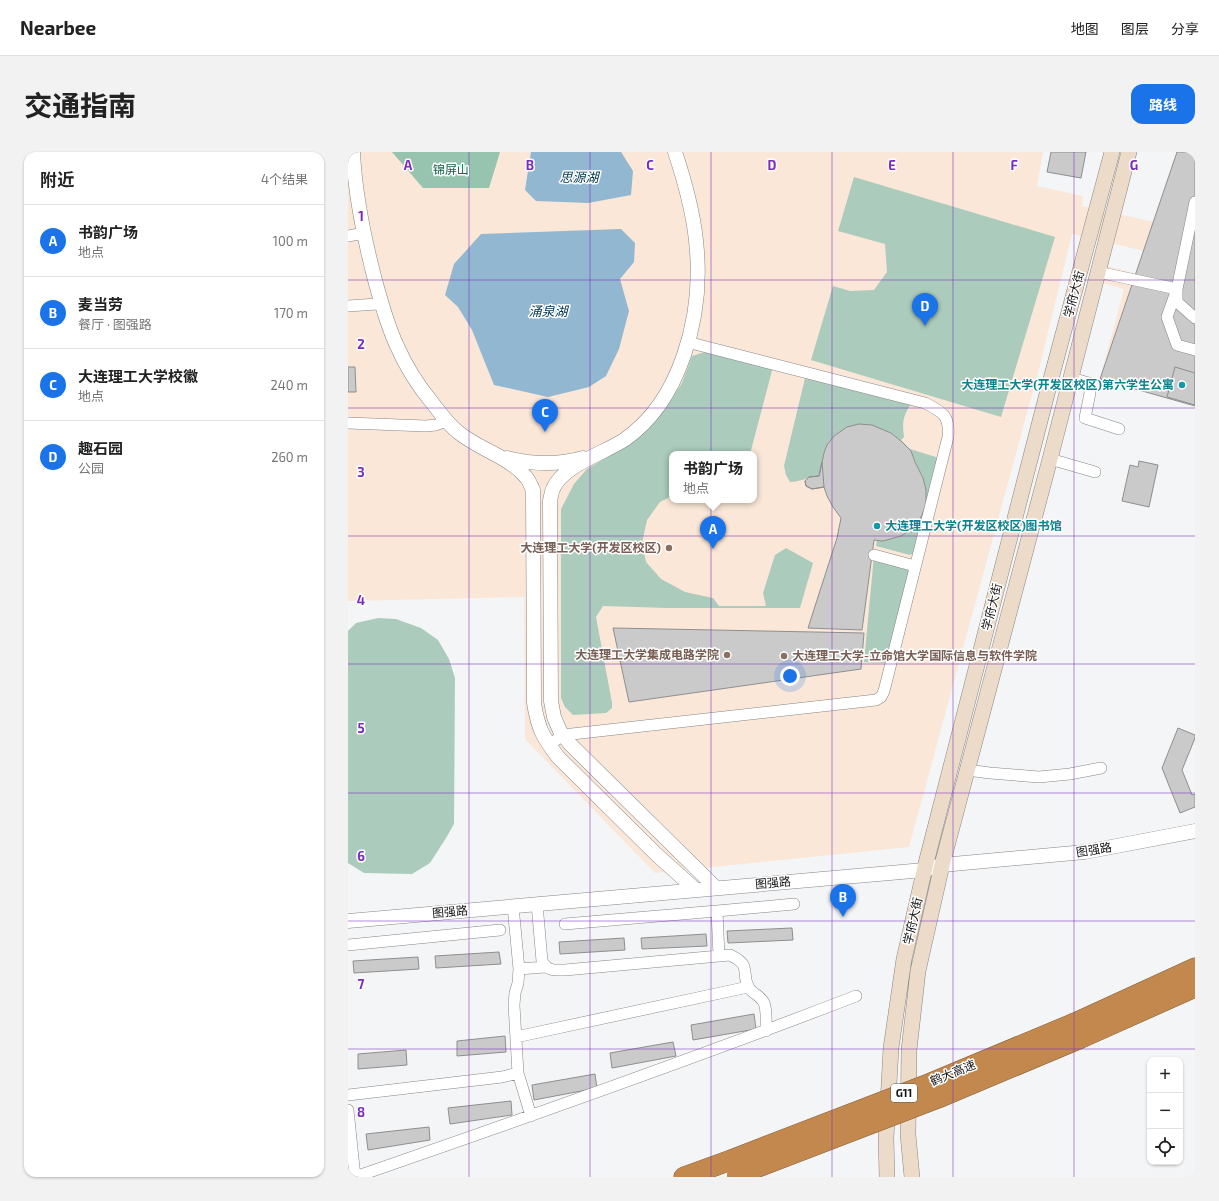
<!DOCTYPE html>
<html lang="zh">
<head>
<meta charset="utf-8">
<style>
  body { margin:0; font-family:"Exo 2","Noto Sans SC",sans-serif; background:#f2f2f2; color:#222 }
  .controls { position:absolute; right:12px; bottom:12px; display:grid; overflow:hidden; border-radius:8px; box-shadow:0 1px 3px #0004 }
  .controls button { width:36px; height:36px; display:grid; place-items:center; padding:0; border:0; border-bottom:1px solid #e0e0e0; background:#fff; color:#222; font:20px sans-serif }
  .you { position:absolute; left:442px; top:524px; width:14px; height:14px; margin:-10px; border:3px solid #fff; border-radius:50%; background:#1a73e8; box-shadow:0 0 0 6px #1a73e833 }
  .badge { display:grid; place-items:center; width:26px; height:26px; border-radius:50%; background:#1a73e8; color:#fff; font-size:13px; font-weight:700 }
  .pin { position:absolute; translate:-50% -33px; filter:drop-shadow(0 1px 2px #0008) }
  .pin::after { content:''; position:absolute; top:21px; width:14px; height:12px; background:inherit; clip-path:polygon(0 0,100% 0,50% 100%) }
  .popup { position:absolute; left:321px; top:299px; width:88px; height:52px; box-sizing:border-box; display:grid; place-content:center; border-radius:8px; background:#fff; filter:drop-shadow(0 1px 3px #0005); font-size:13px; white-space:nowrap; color:#767676 }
  .popup b { font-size:15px; color:#222 }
  .popup::after { content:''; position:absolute; left:50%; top:100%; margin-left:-8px; border:8px solid transparent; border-top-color:#fff }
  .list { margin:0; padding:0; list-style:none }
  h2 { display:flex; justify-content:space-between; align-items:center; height:52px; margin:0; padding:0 16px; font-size:17px }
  h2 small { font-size:13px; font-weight:400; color:#767676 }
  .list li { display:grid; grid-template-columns:26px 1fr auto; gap:12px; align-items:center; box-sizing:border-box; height:72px; padding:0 16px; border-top:1px solid #e0e0e0 }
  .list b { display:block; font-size:15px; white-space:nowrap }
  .list p { margin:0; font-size:13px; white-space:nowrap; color:#767676 }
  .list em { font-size:13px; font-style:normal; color:#767676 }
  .icon { flex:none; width:22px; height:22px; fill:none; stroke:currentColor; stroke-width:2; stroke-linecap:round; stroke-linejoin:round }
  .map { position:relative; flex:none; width:847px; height:1025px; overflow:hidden; border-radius:12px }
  header { display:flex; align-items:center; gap:24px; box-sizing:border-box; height:56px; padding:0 20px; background:#fff; border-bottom:1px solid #e0e0e0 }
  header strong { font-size:19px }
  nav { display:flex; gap:22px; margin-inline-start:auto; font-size:14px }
  .intro { display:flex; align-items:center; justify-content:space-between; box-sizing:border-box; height:96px; padding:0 24px }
  h1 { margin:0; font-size:28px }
  .button { padding:10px 18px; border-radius:12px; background:#1a73e8; color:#fff; font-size:14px; font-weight:700 }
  main { display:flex; gap:24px; padding:0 24px }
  aside { flex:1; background:#fff; border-radius:12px; box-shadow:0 1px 3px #0004 }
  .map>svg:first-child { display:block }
  .education { fill:#fae7d7; fill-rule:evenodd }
  .green { fill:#abcbbc }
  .forest { fill:#97c4af }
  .water { fill:#91b7d1 }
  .building { fill:#cbcacb; stroke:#8f8e8f }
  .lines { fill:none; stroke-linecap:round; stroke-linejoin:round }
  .minor-casing { stroke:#868687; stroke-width:12 }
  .tertiary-casing { stroke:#868687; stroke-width:15 }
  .secondary-casing { stroke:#868687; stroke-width:16 }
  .motorway-casing { stroke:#86603a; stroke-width:21 }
  .minor { stroke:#fff; stroke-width:11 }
  .tertiary { stroke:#fff; stroke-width:14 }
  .secondary { stroke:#eddbca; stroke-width:15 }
  .motorway { stroke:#c2884d; stroke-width:20 }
  .motorway-bridge-casing { stroke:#86603a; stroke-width:21; stroke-linecap:butt }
  .motorway-bridge { stroke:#c2884d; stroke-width:20 }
  .grid { fill:none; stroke:#7b2cbf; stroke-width:1; stroke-opacity:0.55 }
  .culture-dot { fill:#0f9aa8; stroke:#fff; stroke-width:1.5 }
  .education-dot { fill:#8d6e63; stroke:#fff; stroke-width:1.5 }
  .labels { text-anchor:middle; stroke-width:3; stroke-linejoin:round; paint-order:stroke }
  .shield { fill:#fff; stroke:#5c5c5c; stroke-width:1 }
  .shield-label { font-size:11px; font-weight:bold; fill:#161616 }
  .park-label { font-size:12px; fill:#136247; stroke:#fff }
  .street-label { font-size:12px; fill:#161616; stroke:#fff }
  .culture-label { font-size:12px; font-weight:bold; fill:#0d838f; stroke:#fff; text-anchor:end }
  .education-label { font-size:12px; font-weight:bold; fill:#785e54; stroke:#fff; text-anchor:end }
  .water-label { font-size:13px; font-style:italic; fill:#01354f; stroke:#fff }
  .grid-label { font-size:13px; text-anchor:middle; font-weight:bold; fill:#7b2cbf; stroke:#fff; stroke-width:3; stroke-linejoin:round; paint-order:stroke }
</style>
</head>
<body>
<header>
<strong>Nearbee</strong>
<nav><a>地图</a><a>图层</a><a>分享</a></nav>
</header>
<div class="intro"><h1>交通指南</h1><a class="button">路线</a></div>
<main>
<aside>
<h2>附近<small>4个结果</small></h2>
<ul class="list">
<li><span class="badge">A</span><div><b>书韵广场</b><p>地点</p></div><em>100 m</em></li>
<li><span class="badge">B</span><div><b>麦当劳</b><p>餐厅 · 图强路</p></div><em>170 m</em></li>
<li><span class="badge">C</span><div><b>大连理工大学校徽</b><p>地点</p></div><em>240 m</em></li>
<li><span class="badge">D</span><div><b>趣石园</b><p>公园</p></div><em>260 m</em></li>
</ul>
</aside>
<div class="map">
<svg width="847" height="1025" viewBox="0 0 847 1025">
  <rect width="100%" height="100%" fill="#f4f5f6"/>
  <path class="education" d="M0,0H695L689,34L735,44L734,54L829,75L847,7V253L752,227L776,137L755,131L759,114L811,128L817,104L724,82L692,213L561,695L307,721L177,587L176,445L0,449ZM324,302H406V348H324Z"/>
  <path class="green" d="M506,25L707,85L653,265L463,208L485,134L502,139L526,138L539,120L537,92L490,79Z
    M360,199L425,215L402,302H324V344L312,350L299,368L294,391L298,410L313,427L337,440L365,446L371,454H418L415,441L427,403L438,396L465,411L452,456H320L255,454L248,465L264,551V556L258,561L225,563L217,555L213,546V357L226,332L239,317L261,304L301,273L317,257L334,231L344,204Z
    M458,222L563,252C555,264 554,270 556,285L553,288L562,297L594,307L568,400L562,403L528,394L529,388L569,373L574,363L578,352V338L575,326L567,310L563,299L553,289L543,281L499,275C495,278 489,281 485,285C476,296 474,311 471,324C460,325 452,330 442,330L438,323L436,314Z
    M526,403L563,418L540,511L516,510Z
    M30,466L48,467L73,476L90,488L101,507L107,526L106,672L98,686L82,711L64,722L16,721L0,711V479L8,471Z"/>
  <path class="forest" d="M44,0H152L141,36H75Z"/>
  <path class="water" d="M183,0H273L285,19L283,43L240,51L188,49L177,38Z
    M273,77L287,91L286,110L272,127L281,159L271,197L258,224L241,235L200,245L146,233L124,178L110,155L97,143L106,112L133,82Z"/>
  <path class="building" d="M703,0H738L733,26L699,20Z
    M829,0H847V254L752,227Z
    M0,215H7L8,240H0Z
    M827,215L847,221V253L819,245Z
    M511,272L524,273L543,281L553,289L563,299L567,310L575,326L578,338V352L574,363L569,373L556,382L553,384L535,389L526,388L514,478L460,476L489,386L493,366L485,355L479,344L476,335L464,337L458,334L457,329L461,325L471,324L476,301L479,293L486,284L499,275Z
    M791,309L810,313L801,355L774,349L782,313L790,315Z
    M474,310L476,335L464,337L458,334L457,329L461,325L471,324Z
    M265,476L516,481L513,517L281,550Z
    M830,576L847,583V586L834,618L844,643L847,642V655L832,661L814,616Z
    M444,776L445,788L380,791L379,779Z
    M358,782L359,794L294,797L293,786Z
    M276,786L277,798L212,802L211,790Z
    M151,800L153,812L88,816L87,804Z
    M70,805L71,817L6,821L5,809Z
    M406,862L408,877L345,888L343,873Z
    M157,884L158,900L109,904V889Z
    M325,890L328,904L264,916L262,901Z
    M58,898L59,913L10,917V902Z
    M247,922L249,936L186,948L184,933Z
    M163,949L164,963L102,972L100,956Z
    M81,975L82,988L20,998L18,982Z"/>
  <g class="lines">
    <g class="minor-casing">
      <path id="minor" d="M847,50L829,137V150L847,166
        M0,84L16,81
        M750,120L829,137L819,165L829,193L847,198
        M0,154L29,152L34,154
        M723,226L741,231L742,241L737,266L771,277
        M0,271L78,274L88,273L98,269
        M702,307L747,320
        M526,403L567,414
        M201,593L215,583L528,548L533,545L536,539L600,285C602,264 595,260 577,251L339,190
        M619,618L642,621L691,625L722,622L753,616
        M189,752L194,809C200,820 207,818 217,818L382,803C405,814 392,820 401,836C405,842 413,844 416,851C419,857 418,872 418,879
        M369,759L446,752
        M217,772L369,759L371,804
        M0,793L152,778
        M171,817L197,815
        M168,885L400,835
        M170,921L183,964
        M0,943L154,925L170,921L166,853L167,841L170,831L171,817L165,754
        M0,958L7,1025
        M7,1025C175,967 342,908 508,844"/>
    </g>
    <g class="tertiary-casing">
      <path id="tertiary" d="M5,0C7,43 16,86 27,128C33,150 39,173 49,194C58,215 71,235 86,253C93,262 100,272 110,280C130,297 160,304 178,325C181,328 183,334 185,338L186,551C190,576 194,584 210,605L309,703L348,738
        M327,0C338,33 347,66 349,100C354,165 333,249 276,288C256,301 214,314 205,337C203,341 203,345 202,349L203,549L206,565L212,579L222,592L368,736
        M159,306C183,312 211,313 235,306
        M0,769L576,718L594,713L737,700L847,679"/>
    </g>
    <g class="secondary-casing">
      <path id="secondary" d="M539,1025L538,986L543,896L556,807L578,711L700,238L764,0
        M564,1025L560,983L561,898L570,819L594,713L702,307L781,0"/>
    </g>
    <g class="motorway-casing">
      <path id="motorway" d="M727,871L847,816
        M733,886L847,835
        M336,1025L383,1008"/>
    </g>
    <use href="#minor" class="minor"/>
    <use href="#tertiary" class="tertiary"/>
    <use href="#secondary" class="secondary"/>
    <use href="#motorway" class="motorway"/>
    <g class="motorway-bridge-casing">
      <path id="motorway-bridge" d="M383,1008L583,931L727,871
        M389,1023L590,946L733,886"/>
    </g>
    <use href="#motorway-bridge" class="motorway-bridge"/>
  </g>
  <path class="grid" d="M121,0V1025M242,0V1025M363,0V1025M484,0V1025M605,0V1025M726,0V1025M0,128H847M0,256H847M0,384H847M0,512H847M0,641H847M0,769H847M0,897H847"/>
  <g class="culture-dot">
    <circle cx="834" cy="233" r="4"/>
    <circle cx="529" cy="374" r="4"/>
  </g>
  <g class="education-dot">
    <circle cx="321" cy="396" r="4"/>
    <circle cx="379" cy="503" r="4"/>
    <circle cx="436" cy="504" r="4"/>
  </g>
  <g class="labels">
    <rect class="shield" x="543" y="932" width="26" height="18" rx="3"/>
    <g class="shield-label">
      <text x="556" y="945">G11</text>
    </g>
    <g class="park-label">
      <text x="103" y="22">锦屏山</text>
    </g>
    <g class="street-label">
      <text transform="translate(726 142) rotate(-75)" y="4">学府大街</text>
      <text transform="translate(644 455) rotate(-76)" y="4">学府大街</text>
      <text transform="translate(746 698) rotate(-9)" y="4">图强路</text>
      <text transform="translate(425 731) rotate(-5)" y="4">图强路</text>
      <text transform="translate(102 760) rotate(-5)" y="4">图强路</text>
      <text transform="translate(565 769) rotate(-77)" y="4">学府大街</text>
      <text transform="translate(605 921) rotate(-22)" y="4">鹤大高速</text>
    </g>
    <g class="culture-label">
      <text x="826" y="237">大连理工大学(开发区校区)第六学生公寓</text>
      <text x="537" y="378" text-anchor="start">大连理工大学(开发区校区)图书馆</text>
    </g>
    <g class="education-label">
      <text x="313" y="400">大连理工大学(开发区校区)</text>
      <text x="371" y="507">大连理工大学集成电路学院</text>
      <text x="444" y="508" text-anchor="start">大连理工大学-立命馆大学国际信息与软件学院</text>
    </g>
    <g class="water-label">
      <text x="231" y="30">思源湖</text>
      <text x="200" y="164">涌泉湖</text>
    </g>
  </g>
  <g class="grid-label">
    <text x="60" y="18">A</text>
    <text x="182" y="18">B</text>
    <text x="302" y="18">C</text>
    <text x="424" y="18">D</text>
    <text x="544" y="18">E</text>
    <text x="666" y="18">F</text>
    <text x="786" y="18">G</text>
    <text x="13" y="69">1</text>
    <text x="13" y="197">2</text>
    <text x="13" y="325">3</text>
    <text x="13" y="453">4</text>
    <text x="13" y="581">5</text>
    <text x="13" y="709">6</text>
    <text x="13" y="837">7</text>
    <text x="13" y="965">8</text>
  </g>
</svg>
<div class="controls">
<button>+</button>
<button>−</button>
<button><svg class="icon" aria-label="locate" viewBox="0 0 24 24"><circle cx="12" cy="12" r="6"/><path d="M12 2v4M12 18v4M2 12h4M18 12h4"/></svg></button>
</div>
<div class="you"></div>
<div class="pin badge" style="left:365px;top:397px">A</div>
<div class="popup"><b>书韵广场</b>地点</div>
<div class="pin badge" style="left:495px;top:765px">B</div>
<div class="pin badge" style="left:197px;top:280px">C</div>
<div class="pin badge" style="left:577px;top:174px">D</div>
</div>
</main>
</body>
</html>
